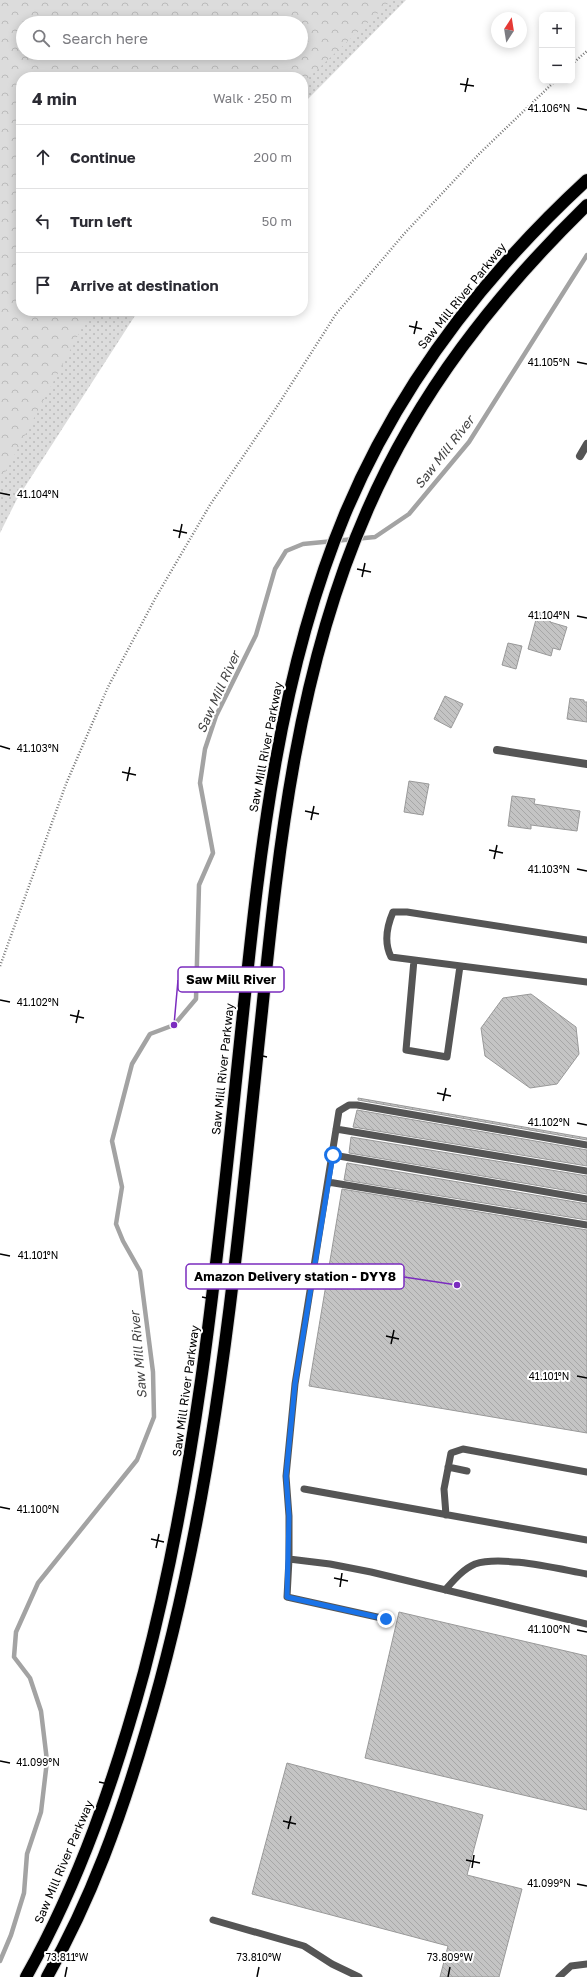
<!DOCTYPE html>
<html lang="en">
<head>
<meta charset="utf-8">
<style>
  body { margin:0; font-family:"Golos Text",sans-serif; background:#f7f7f7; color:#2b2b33 }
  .controls { position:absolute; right:12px; top:12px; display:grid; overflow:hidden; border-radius:8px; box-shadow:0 2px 10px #0003 }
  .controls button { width:36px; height:36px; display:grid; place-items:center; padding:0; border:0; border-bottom:1px solid #e1e1e2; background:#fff; color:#2b2b33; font:20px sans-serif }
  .compass { position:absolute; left:491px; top:12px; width:36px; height:36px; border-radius:50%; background:#fff; box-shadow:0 2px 10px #0003; rotate:12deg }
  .stop { position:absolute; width:12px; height:12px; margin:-9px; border:3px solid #1a73e8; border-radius:50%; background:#fff }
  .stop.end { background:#1a73e8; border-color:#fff; box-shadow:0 1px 4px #0008 }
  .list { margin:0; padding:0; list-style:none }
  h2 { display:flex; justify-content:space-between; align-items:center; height:52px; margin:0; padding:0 16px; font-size:17px }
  h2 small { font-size:13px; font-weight:400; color:#7c7c81 }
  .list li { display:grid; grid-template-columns:26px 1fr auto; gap:12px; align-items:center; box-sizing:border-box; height:64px; padding:0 16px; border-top:1px solid #e1e1e2 }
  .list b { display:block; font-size:15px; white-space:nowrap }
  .list em { font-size:13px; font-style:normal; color:#7c7c81 }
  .icon { flex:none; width:22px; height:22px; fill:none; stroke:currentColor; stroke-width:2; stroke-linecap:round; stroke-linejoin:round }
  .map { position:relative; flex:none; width:587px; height:1977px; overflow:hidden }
  .search { position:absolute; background:#fff; box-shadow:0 2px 10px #0003; left:16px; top:16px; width:292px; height:44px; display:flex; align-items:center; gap:10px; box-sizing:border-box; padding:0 14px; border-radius:22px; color:#7c7c81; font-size:15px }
  .panel { position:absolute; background:#fff; box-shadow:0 2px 10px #0003; left:16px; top:72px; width:292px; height:244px; border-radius:16px }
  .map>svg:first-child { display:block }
  .grass { fill:url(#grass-dots); fill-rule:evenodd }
  .forest { fill:url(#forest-crowns); fill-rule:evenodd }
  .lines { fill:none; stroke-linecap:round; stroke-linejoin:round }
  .stream { stroke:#a3a3a3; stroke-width:4.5 }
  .building { fill:url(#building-back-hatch); stroke:#999 }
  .highway-casing { stroke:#dbdbdb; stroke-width:14 }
  .path { stroke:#777; stroke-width:2.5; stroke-dasharray:1 2; stroke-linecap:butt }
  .lane { stroke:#555; stroke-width:7 }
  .street { stroke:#555; stroke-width:8 }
  .highway { stroke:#000; stroke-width:12 }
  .route { stroke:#1a73e8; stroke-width:5 }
  .ticks { fill:none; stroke:#000; stroke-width:1.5 }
  .labels { text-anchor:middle; stroke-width:4; stroke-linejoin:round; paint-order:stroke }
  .street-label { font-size:12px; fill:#000; stroke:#fff }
  .water-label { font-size:13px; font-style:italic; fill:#444; stroke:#fff }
  .ticks-label { font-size:10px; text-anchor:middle; fill:#000; stroke:#fff; stroke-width:4; stroke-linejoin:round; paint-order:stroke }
  .leader { fill:none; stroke:#7b2cbf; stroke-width:1.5 }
  .callout-dot { fill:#7b2cbf; stroke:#fff; stroke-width:1.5 }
  .callout { fill:#fff; stroke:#7b2cbf; stroke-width:1.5 }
  .callout-label { font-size:13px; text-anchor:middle; font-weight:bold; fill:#000 }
</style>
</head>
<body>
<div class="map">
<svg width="587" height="1977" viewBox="0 0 587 1977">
  <defs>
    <pattern id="grass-dots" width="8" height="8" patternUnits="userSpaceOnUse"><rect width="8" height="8" fill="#dcdcdc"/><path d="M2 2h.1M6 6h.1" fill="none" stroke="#bbb" stroke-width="1.8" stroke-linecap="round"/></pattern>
    <pattern id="forest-crowns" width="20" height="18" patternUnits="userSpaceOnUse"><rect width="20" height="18" fill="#dcdcdc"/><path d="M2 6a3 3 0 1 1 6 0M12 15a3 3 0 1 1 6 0" fill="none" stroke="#bbb"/></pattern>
    <pattern id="building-back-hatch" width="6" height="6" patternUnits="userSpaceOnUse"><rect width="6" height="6" fill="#c4c4c4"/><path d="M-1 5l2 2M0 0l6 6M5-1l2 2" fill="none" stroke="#a7a7a7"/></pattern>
  </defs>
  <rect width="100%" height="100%" fill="#fff"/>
  <path class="grass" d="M0,0H406L303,104V77H21V311H138L17,499L0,533ZM23,23H301V53H23Z"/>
  <path class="forest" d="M0,0H392L303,83V77H21V311H91L0,482ZM23,23H301V53H23Z"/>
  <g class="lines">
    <path class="stream" d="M0,1961L11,1935L24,1893L27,1854L41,1812L47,1761L41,1711L30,1678L14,1657L16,1632L38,1583L137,1460L154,1417L153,1372L140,1271L123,1241L116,1224L122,1187L112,1141L132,1064L150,1034L174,1025L196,999L199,885L213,853L200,783L205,749L216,716L256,635L275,569L286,551L303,544L375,537L409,514L469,442L587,255"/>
  </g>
  <path class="building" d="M538,612L552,616L550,622L567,627L560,650L553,648L551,656L528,649Z
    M508,643L522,646L516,669L502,665Z
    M445,696L463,704L451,728L434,719Z
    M570,698L584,700V702H587V722L567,719Z
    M409,781L429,784L423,815L404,812Z
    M512,796L535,799L534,804L580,811L577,831L531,825V829L508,826Z
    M531,994L576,1027L579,1054L557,1084L530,1088L485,1056L481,1028L503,998Z
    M358,1098L587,1138V1140L358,1100Z
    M357,1110L587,1150V1166L353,1127Z
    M351,1137L587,1176V1194L349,1153Z
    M347,1163L587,1204V1220L344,1180Z
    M342,1189L587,1230V1433L309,1386Z
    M399,1612L587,1656V1810L365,1758Z
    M287,1763L483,1815L467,1875L522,1889L499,1977H440L448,1946L252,1894Z"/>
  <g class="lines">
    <g class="highway-casing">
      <path id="highway" d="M26,1977C80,1881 115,1778 144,1672C200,1459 219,1241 242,1023C260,851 278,675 345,514C399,385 485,274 587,180
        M47,1977C91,1900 121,1816 146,1731C217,1494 236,1255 262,1011C279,842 298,668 367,511C418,393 496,294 587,205"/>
    </g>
    <path class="path" d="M572,64L587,51
      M0,966L66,784L108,687L156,597L210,505L276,408L336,314L404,234L479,154L555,81"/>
    <path class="lane" d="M587,940L407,912H393C387,926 384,943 391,957L587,982
      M414,960L406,1050L447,1057L460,966
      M336,1129L587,1171
      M587,1145L357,1105H349L339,1111L295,1384L286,1476L289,1516V1559L330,1564L371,1572L587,1624
      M333,1155L587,1199
      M328,1182L587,1225
      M448,1467L467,1471
      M304,1489L587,1540
      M446,1515L444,1489L451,1453L463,1449L587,1472
      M289,1559L287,1597L386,1619
      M445,1590C453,1581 463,1569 475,1564C502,1555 558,1569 587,1574
      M213,1920L304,1946L332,1964L359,1977
      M559,1977L571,1966L587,1964"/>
    <path class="street" d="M580,456L587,444
      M497,750L587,764"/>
    <use href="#highway" class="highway"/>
  </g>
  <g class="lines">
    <path class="route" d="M333,1155L295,1384L286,1476L289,1516L287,1597L386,1619"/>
  </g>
  <path class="ticks" d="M460,84L474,86M465,92L468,78M577,108L587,110M409,326L422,329M414,334L417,321M577,362L587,364M0,493L10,495M173,530L187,533M179,538L182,524M357,569L371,572M362,577L365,563M577,616L587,618M0,746L10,749M122,772L136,775M127,781L130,767M305,811L319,814M311,820L314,806M489,850L503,853M494,859L497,845M577,869L587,871M0,1000L10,1002M70,1015L84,1018M76,1023L79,1010M254,1054L267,1057M259,1062L262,1049M437,1093L451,1096M443,1101L446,1088M577,1123L587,1125M0,1254L10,1256M202,1297L216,1300M208,1305L211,1291M386,1336L399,1339M391,1344L394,1330M577,1376L587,1378M0,1507L10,1509M151,1539L164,1542M156,1548L159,1534M334,1578L348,1581M340,1587L342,1573M577,1630L587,1632M0,1761L10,1763M99,1782L113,1785M104,1790L107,1777M283,1821L296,1824M288,1829L291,1816M466,1860L480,1863M472,1868L474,1855M577,1884L587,1886M65,1977L67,1967M257,1977L259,1967M448,1977L450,1967"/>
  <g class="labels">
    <g class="street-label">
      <text transform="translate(462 296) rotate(-51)" y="4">Saw Mill River Parkway</text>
      <text transform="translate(266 747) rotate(-79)" y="4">Saw Mill River Parkway</text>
      <text transform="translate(223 1069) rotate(-84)" y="4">Saw Mill River Parkway</text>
      <text transform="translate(186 1391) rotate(-82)" y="4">Saw Mill River Parkway</text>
      <text transform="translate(64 1862) rotate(-67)" y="4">Saw Mill River Parkway</text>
    </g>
    <g class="water-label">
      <text transform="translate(444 452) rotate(-52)" y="5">Saw Mill River</text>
      <text transform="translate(218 692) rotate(-66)" y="5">Saw Mill River</text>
      <text transform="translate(138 1355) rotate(-95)" y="5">Saw Mill River</text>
    </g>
  </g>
  <g class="ticks-label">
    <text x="549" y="112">41.106°N</text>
    <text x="549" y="366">41.105°N</text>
    <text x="38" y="498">41.104°N</text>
    <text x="549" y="619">41.104°N</text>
    <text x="38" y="752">41.103°N</text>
    <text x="549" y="873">41.103°N</text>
    <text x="38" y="1006">41.102°N</text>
    <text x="549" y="1126">41.102°N</text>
    <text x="38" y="1259">41.101°N</text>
    <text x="549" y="1380">41.101°N</text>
    <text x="38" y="1513">41.100°N</text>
    <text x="549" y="1633">41.100°N</text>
    <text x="38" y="1766">41.099°N</text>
    <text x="549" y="1887">41.099°N</text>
    <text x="67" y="1961">73.811°W</text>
    <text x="259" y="1961">73.810°W</text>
    <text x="450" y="1961">73.809°W</text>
  </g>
  <path class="leader" d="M174 1025L178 980M457 1285L404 1277"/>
  <g class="callout-dot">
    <circle cx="174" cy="1025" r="4"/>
    <circle cx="457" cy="1285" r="4"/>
  </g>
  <g class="callout">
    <rect x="178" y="967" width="106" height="25" rx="4"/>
    <rect x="186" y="1264" width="218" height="25" rx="4"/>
  </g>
  <g class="callout-label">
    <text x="231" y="984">Saw Mill River</text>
    <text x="295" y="1281">Amazon Delivery station - DYY8</text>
  </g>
</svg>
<div class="controls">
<button>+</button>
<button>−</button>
</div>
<svg class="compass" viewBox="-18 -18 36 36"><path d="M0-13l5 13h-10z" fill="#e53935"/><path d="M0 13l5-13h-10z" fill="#7c7c81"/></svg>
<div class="stop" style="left:333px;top:1155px"></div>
<div class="stop end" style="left:386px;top:1619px"></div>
<div class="search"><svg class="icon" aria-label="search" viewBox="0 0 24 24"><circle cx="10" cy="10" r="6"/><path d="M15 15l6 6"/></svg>Search here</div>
<section class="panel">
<h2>4 min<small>Walk · 250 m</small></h2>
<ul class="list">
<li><svg class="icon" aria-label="ahead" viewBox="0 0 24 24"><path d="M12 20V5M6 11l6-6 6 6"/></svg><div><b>Continue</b></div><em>200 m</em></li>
<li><svg class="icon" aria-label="left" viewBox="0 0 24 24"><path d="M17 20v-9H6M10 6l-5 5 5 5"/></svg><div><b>Turn left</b></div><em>50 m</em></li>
<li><svg class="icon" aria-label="arrive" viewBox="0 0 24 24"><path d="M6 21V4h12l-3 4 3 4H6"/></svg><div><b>Arrive at destination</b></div></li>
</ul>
</section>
</div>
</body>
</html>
